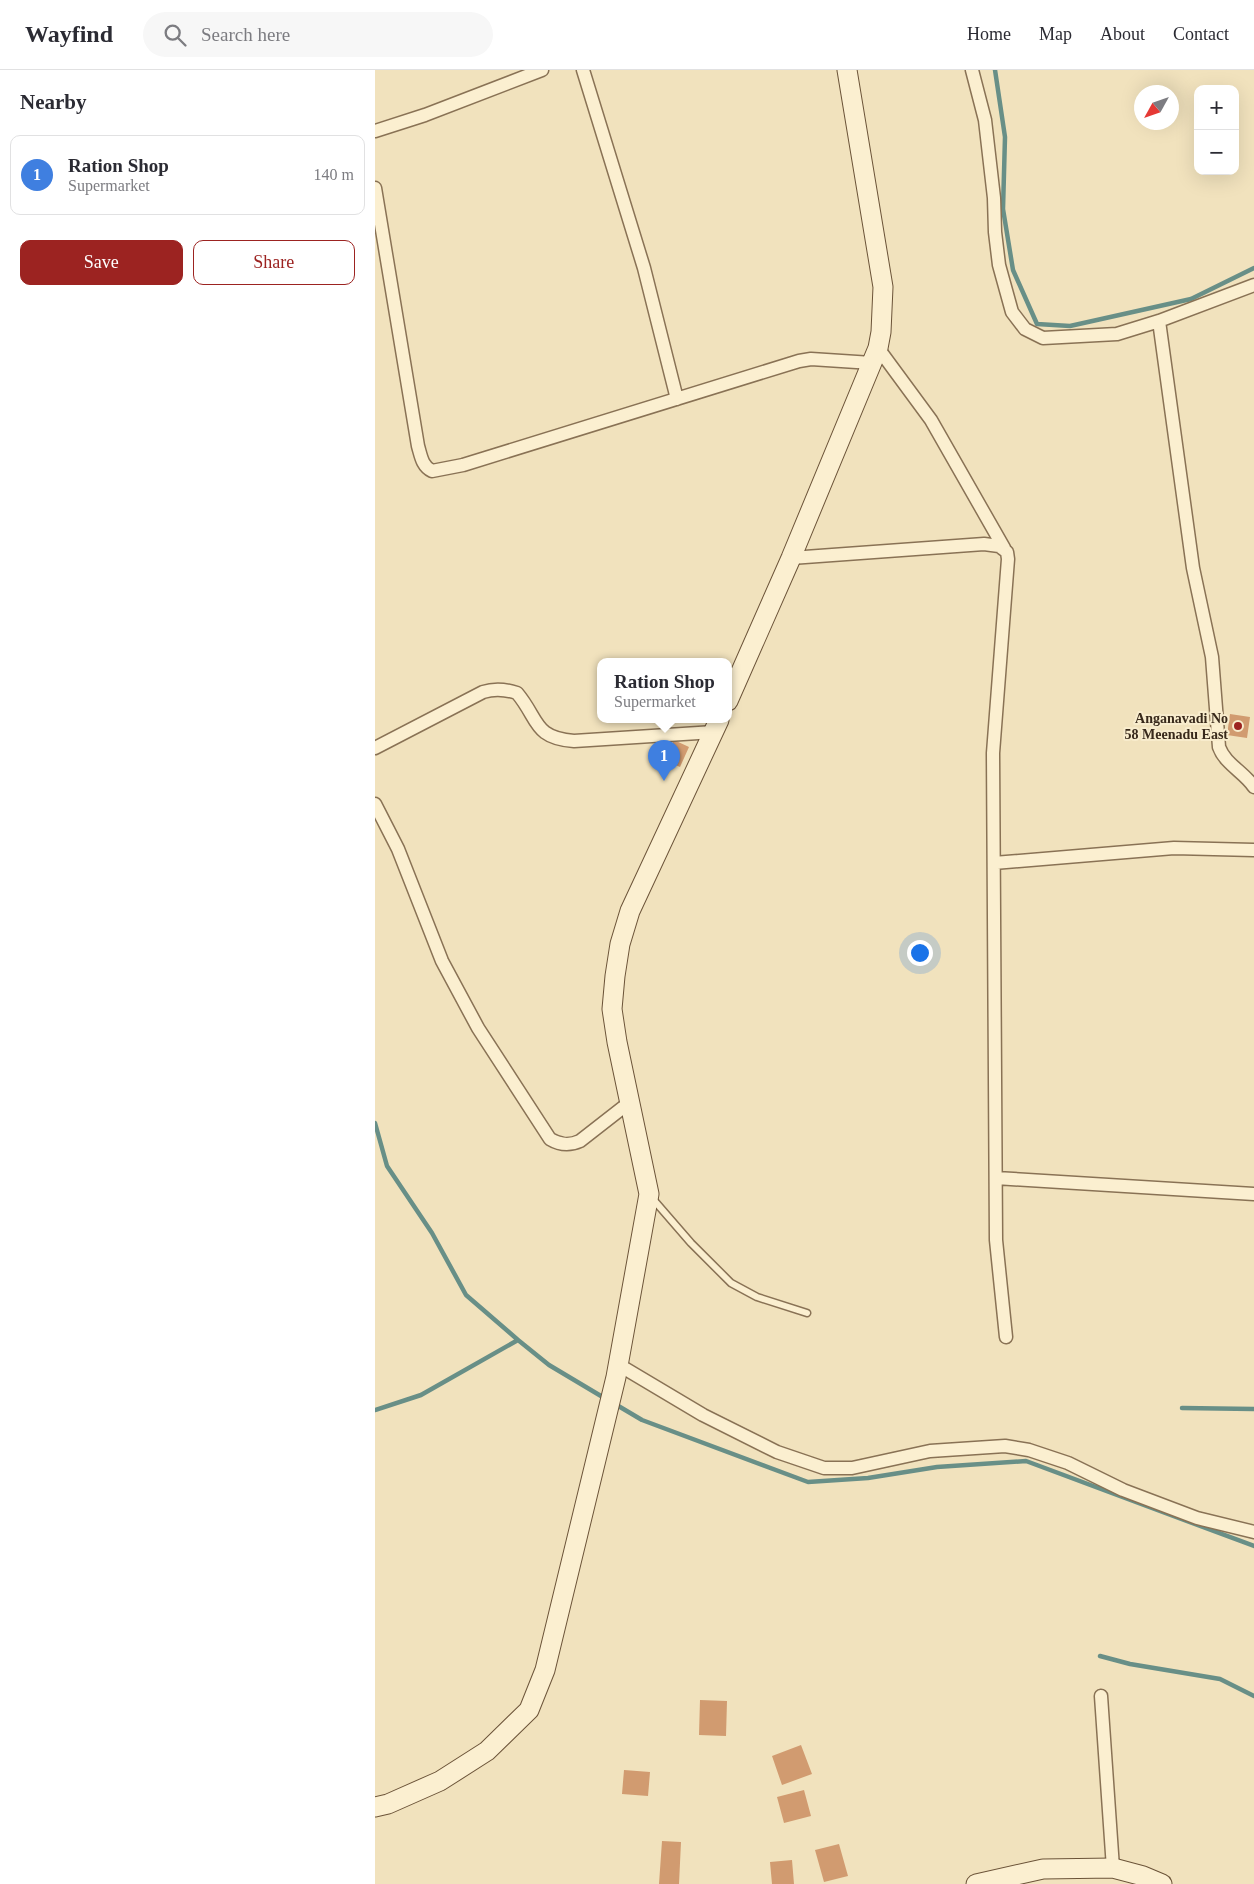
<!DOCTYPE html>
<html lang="en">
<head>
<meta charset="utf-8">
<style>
  body { margin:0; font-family:Georgia,serif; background:#f7f7f7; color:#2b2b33 }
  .controls { position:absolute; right:15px; top:15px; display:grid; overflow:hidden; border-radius:10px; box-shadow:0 5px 20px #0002 }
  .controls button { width:45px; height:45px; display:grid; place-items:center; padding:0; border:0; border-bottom:1px solid #e1e1e2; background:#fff; color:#2b2b33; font:25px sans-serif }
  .compass { position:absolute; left:759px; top:15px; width:45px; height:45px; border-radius:50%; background:#fff; box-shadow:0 5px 20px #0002; rotate:230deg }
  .you { position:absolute; left:544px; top:882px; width:18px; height:18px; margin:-12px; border:4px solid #fff; border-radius:50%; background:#1a73e8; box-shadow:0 0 0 8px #1a73e833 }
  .badge { display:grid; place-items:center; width:32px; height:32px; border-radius:50%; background:#9c2321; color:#fff; font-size:16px; font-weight:700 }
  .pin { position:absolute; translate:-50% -41px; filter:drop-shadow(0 1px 2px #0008) }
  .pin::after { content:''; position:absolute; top:26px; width:18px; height:15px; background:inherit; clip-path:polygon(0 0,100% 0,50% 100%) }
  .popup { position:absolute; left:222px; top:588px; width:135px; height:65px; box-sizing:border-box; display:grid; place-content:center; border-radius:10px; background:#fff; filter:drop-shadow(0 1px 4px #0005); font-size:16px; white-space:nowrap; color:#7c7c81 }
  .popup b { font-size:19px; color:#2b2b33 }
  .popup::after { content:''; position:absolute; left:50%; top:100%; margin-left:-10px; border:10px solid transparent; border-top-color:#fff }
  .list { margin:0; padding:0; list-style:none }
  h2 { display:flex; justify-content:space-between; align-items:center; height:65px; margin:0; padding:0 20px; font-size:21px }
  h2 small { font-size:16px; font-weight:400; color:#7c7c81 }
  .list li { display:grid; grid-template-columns:32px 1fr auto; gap:15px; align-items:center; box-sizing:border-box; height:80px; margin:0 10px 10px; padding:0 10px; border:1px solid #e1e1e2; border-radius:10px }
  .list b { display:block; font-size:19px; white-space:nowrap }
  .list p { margin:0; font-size:16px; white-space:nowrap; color:#7c7c81 }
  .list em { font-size:16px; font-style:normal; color:#7c7c81 }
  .actions { display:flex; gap:10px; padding:15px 20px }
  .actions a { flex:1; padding:11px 0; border:1px solid #9c2321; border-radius:10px; text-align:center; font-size:18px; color:#9c2321 }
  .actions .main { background:#9c2321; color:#fff }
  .icon { flex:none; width:28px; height:28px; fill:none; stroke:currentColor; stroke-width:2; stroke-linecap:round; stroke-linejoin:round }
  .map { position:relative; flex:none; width:879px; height:1814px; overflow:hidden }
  header { display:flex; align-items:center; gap:30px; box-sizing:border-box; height:70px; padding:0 25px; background:#fff; border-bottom:1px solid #e1e1e2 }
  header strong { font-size:24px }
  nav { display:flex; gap:28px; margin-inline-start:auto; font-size:18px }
  .search { width:350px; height:45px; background:#f7f7f7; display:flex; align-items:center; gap:12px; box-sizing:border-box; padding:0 18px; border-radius:28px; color:#7c7c81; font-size:19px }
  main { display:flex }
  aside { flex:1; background:#fff }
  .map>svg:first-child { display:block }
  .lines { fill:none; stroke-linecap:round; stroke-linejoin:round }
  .stream { stroke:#688f87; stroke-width:4.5 }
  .building { fill:#d19b70 }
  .lane-casing { stroke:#897255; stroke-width:9 }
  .street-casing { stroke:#897255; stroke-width:15 }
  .secondary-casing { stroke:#6b5338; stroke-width:21 }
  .lane { stroke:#fbefd0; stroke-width:6 }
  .street { stroke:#fbefd0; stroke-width:12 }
  .secondary { stroke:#fbefd0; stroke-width:19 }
  .poi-dot { fill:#9c2321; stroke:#f8eccd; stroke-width:2 }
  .labels { text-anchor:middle; stroke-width:4; stroke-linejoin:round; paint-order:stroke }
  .poi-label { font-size:14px; font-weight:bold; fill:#38291b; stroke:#f8eccd; text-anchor:end }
</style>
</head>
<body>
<header>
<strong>Wayfind</strong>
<div class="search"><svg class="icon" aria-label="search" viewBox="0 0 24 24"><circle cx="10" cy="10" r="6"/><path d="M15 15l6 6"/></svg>Search here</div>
<nav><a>Home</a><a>Map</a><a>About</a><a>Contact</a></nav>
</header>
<main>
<aside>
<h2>Nearby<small></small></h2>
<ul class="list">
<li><span class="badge" style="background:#3f7fe0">1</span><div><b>Ration Shop</b><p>Supermarket</p></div><em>140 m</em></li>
</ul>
<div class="actions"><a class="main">Save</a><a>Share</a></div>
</aside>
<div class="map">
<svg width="879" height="1814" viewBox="0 0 879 1814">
  <rect width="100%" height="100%" fill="#f1e2bd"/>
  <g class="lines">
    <path class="stream" d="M620,0L630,67L628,139L638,200L662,254L695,256L816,229L879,198
      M0,1053L12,1096L57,1163L91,1225L143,1270
      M240,1334L267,1350L433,1412L493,1408L562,1397L651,1391L879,1476
      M807,1338L879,1339
      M0,1340L46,1325L143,1270L174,1295L231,1329
      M725,1586L755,1594L845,1609L879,1626"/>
  </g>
  <path class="building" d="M855,644L875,647L872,668L852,665Z
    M299,670L314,677L305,697L290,690Z
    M325,1630L352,1631L351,1666L324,1665Z
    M426,1675L437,1704L407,1715L397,1686Z
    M249,1700L275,1702L273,1726L247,1724Z
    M429,1720L436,1746L409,1753L402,1727Z
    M287,1771L306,1772L304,1814H284Z
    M464,1774L473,1806L449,1812L440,1780Z
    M417,1790L419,1814H397L395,1792Z"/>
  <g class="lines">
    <g class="lane-casing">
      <path id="lane" d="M277,1128L316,1173L356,1213L382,1227L432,1243"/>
    </g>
    <g class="street-casing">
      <path id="street" d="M208,0L269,198L302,329
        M597,0L610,50L619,128L620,162L624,195L637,242L650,259L668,268L742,264L784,251L879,215
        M0,61L50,45L167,0
        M0,118L43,376C46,386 47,396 57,401L88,395L424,291L436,289L497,293
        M784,251L818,498L837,587L844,677C850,694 869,702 879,717
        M503,278L556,350L629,478
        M416,488L609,474L624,476L632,482L633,489L618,683L621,1170L631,1267
        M0,678L108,622C120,618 130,619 142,623C164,649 158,668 199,671L339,662
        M0,734L23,779L67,891L103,958L175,1069C185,1075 194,1076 205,1071L255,1032
        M619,793L799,778L879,780
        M621,1108L879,1124
        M244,1295L328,1345L402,1382L449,1398H477L555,1381L630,1376L654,1380L693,1393L748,1420L822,1448L879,1462
        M726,1626L738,1798"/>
    </g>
    <g class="secondary-casing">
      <path id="secondary" d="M353,631L416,488L503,278L506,262L508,217L472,0
        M0,1737L13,1734L65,1711L112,1681L154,1640L170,1600L241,1307L274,1124L242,972L237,939L240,906L245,874L255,841L344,650
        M601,1814L668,1799L738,1798L768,1806L787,1814"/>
    </g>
    <use href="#lane" class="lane"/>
    <use href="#street" class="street"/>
    <use href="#secondary" class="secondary"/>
  </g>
  <circle class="poi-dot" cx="863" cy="656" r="5"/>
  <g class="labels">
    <g class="poi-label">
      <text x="853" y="653">Anganavadi No<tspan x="853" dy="16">58 Meenadu East</tspan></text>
    </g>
  </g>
</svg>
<div class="controls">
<button>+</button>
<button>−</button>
</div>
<svg class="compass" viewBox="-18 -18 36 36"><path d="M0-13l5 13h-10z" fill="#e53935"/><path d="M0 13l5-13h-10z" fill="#7c7c81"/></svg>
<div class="you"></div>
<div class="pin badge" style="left:289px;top:711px;background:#3f7fe0">1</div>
<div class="popup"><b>Ration Shop</b>Supermarket</div>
</div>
</main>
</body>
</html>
